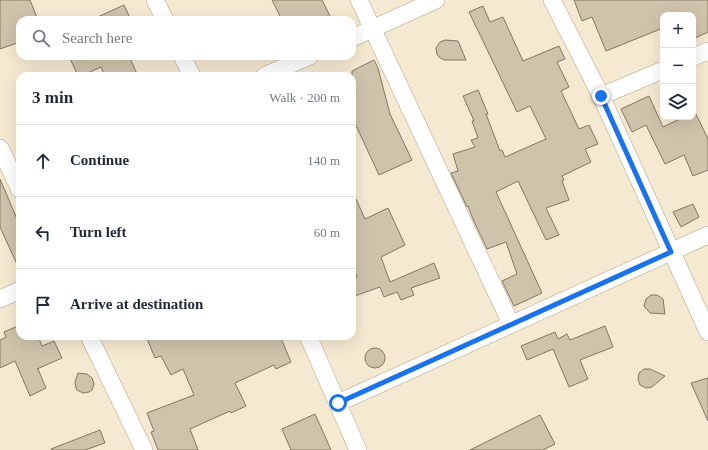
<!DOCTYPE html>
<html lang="en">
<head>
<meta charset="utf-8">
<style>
  body { margin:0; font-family:Georgia,serif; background:#f2f2f3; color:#1f2937 }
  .controls { position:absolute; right:12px; top:12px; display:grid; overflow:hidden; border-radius:8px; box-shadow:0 4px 16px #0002 }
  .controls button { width:36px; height:36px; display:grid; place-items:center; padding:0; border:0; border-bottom:1px solid #e0e1e3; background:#fff; color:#1f2937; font:20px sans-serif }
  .stop { position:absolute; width:12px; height:12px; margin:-9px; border:3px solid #1a73e8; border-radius:50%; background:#fff }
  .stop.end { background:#1a73e8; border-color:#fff; box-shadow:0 1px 4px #0008 }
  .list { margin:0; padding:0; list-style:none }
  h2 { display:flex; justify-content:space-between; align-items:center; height:52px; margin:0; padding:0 16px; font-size:17px }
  h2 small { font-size:13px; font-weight:400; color:#747a83 }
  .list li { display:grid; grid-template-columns:26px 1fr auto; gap:12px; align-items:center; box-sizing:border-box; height:72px; padding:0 16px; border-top:1px solid #e0e1e3 }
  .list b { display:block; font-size:15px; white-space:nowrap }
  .list em { font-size:13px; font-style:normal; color:#747a83 }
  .icon { flex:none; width:22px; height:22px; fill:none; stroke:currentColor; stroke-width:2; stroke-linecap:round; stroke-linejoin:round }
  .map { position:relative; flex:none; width:708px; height:450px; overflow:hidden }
  .search { position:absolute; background:#fff; box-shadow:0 4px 16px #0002; left:16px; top:16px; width:340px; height:44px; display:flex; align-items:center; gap:10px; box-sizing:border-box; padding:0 14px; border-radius:12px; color:#747a83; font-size:15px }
  .panel { position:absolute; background:#fff; box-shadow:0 4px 16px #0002; left:16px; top:72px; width:340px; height:268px; border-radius:12px }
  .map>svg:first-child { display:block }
  .building { fill:#d0c3ab; stroke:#837761 }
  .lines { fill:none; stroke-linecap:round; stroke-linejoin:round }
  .minor-casing { stroke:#aea28b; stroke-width:18 }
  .minor { stroke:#fff; stroke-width:17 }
  .route { stroke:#1a73e8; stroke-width:5 }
</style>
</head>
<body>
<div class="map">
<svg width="708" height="450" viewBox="0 0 708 450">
  <rect width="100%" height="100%" fill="#f6e9d1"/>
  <path class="building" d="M0,0H30L38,20H20V42L0,49Z
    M272,0H322L332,20H282Z
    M574,0H708V32L693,39V15H663V28L606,51L592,17L582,21Z
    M124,5L131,20H91Z
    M483,6L490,22L503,17L523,61L559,46L565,59L557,62L569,87L561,91L579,129L589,125L598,144L585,149L591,162L562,176L564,180L562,181L569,200L546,208L559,235L546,240L518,181L496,192L542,293L514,306L502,281L517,274L506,242L487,249L473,219L468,206L467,207L451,173L458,171L453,154L475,147L471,140L478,138L472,121H474L463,96L478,90L488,114H486L500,151L502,150L505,157L546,139L530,106L517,112L469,12Z
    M445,40L458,41L466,60H444L439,57L437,54L436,48L440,42Z
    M69,56H129L138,76H105L101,67L81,76H78Z
    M374,60L378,68L390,114L412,160L379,175L352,117V71Z
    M649,96L663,127L684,117H693V113L695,112L708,139V170L693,176L684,155L665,164L646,125L632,132L621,109Z
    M0,179L17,219L20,217V271L0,227Z
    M352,190L365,219L388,208L405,245L381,257L390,282L434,263L440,278L411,288L414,295L401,300L397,292L384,297L380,287L352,297V279L357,277L352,263Z
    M693,204L699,217L681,227L673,212Z
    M651,295H657L663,299L665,314L650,313L644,306L646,299Z
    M20,325V336H38L42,346L54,341L62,358L37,369H38L46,388L30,396L15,361L0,368V340L6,337L4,332Z
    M605,326L613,347L580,360L588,379L569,387L553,349L527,360L521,346L555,332L558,339L567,334L570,340Z
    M146,336H280L291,362L276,369L274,365L235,383L246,406L231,413L230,411L190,429L198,450H158L151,432L154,431L147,413L194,395L183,369L171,375L161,356L155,358Z
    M365 358a10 10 0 1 1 20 0a10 10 0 1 1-20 0Z
    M644,369H650L665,376L652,387L646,388L640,385L638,379L639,373Z
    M78,373L87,374L92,378L94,384L92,390L89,392L83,393L77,390L76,388L75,382Z
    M708,378V421L691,383Z
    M315,414L331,450H291L282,429Z
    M540,415L555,444L543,450H470Z
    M100,430L105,443L85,450H51V449Z"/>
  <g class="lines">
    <g class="minor-casing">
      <path id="minor" d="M155,0L165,20
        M359,0L511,324
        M552,0L601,96L708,332
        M352,38L436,0
        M182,56L192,76
        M693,57L708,51
        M264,76L310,56
        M601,96L663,70
        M0,148L20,190
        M0,299L20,290
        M89,336L144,450
        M308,336L358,450
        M338,403L708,235"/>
    </g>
    <use href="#minor" class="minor"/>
  </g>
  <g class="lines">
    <path class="route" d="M338,403L671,252L601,96"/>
  </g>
</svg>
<div class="controls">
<button>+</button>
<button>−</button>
<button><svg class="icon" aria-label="layers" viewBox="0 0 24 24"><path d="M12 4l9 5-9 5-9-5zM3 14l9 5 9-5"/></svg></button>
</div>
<div class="stop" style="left:338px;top:403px"></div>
<div class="stop end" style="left:601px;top:96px"></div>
<div class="search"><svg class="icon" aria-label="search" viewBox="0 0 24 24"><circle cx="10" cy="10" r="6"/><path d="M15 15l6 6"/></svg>Search here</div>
<section class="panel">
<h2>3 min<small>Walk · 200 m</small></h2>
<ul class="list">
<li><svg class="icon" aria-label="ahead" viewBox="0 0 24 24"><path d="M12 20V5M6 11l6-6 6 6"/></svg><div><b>Continue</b></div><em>140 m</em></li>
<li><svg class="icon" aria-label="left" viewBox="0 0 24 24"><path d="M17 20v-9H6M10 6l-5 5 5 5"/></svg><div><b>Turn left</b></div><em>60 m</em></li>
<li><svg class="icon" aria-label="arrive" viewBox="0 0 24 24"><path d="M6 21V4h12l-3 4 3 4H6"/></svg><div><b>Arrive at destination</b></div></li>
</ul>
</section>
</div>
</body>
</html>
